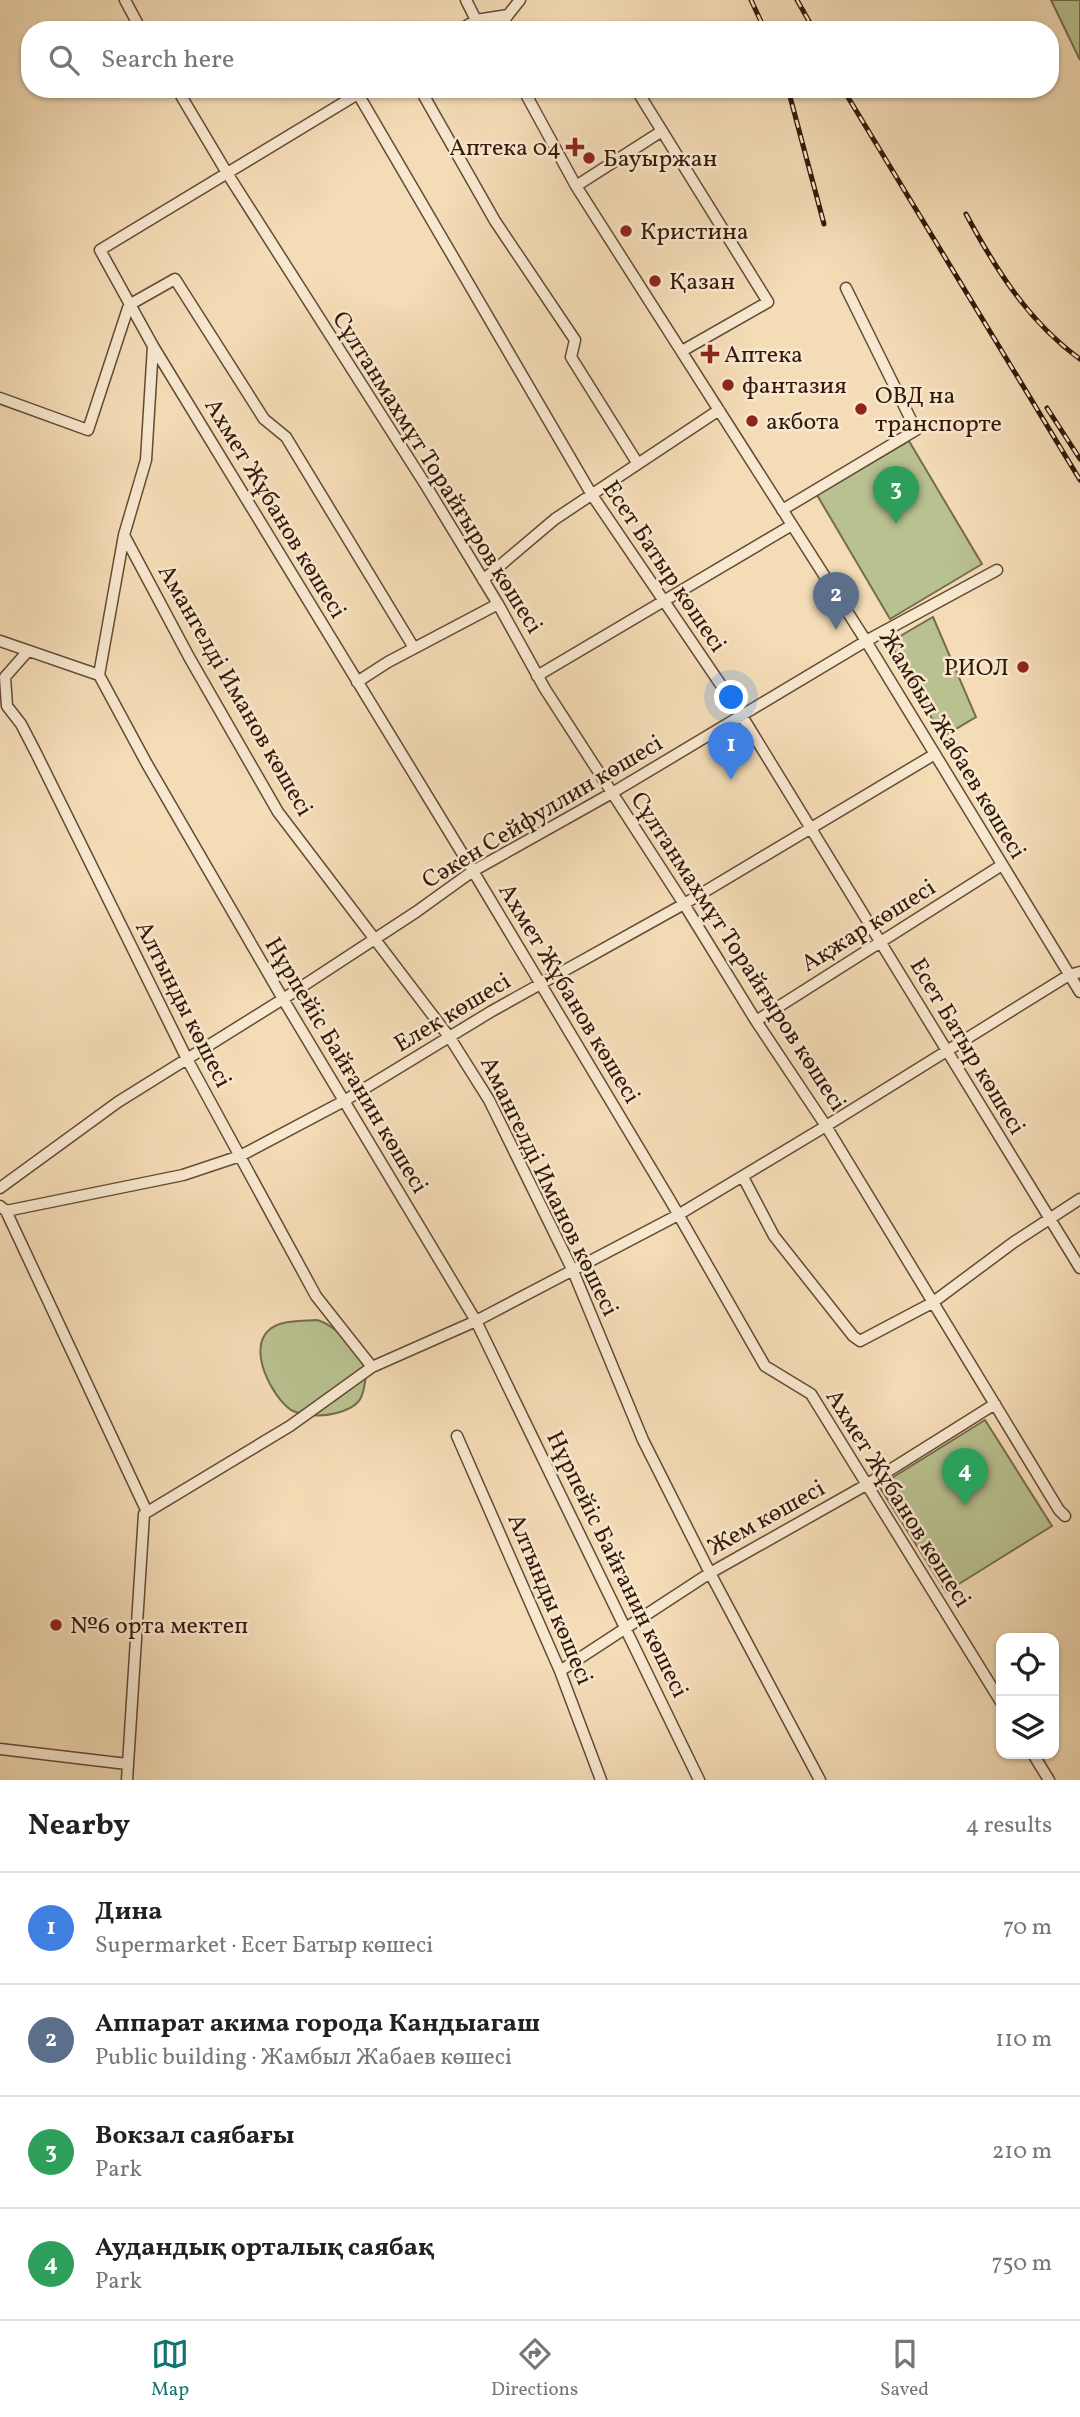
<!DOCTYPE html>
<html lang="en">
<head>
<meta charset="utf-8">
<style>
  body { margin:0; font-family:Vollkorn,serif; background:#f6f6f6; color:#222 }
  .controls { position:absolute; right:21px; bottom:21px; display:grid; overflow:hidden; border-radius:14px; box-shadow:0 2px 5px #0004 }
  .controls button { width:63px; height:63px; display:grid; place-items:center; padding:0; border:0; border-bottom:2px solid #e0e0e0; background:#fff; color:#222; font:35px sans-serif }
  .you { position:absolute; left:732px; top:698px; width:24px; height:24px; margin:-18px; border:5px solid #fff; border-radius:50%; background:#1a73e8; box-shadow:0 0 0 10px #1a73e833 }
  .badge { display:grid; place-items:center; width:46px; height:46px; border-radius:50%; background:#0f766e; color:#fff; font-size:23px; font-weight:700 }
  .pin { position:absolute; translate:-50% -58px; filter:drop-shadow(0 2px 4px #0008) }
  .pin::after { content:''; position:absolute; top:37px; width:24px; height:21px; background:inherit; clip-path:polygon(0 0,100% 0,50% 100%) }
  .list { margin:0; padding:0; list-style:none }
  h2 { display:flex; justify-content:space-between; align-items:center; height:91px; margin:0; padding:0 28px; font-size:30px }
  h2 small { font-size:23px; font-weight:400; color:#767676 }
  .list li { display:grid; grid-template-columns:46px 1fr auto; gap:21px; align-items:center; box-sizing:border-box; height:112px; padding:0 28px; border-top:2px solid #e0e0e0 }
  .list b { display:block; font-size:26px; white-space:nowrap }
  .list p { margin:0; font-size:23px; white-space:nowrap; color:#767676 }
  .list em { font-size:23px; font-style:normal; color:#767676 }
  .icon { flex:none; width:38px; height:38px; fill:none; stroke:currentColor; stroke-width:2; stroke-linecap:round; stroke-linejoin:round }
  .map { position:relative; flex:none; width:1080px; height:1780px; overflow:hidden }
  .search { position:absolute; background:#fff; box-shadow:0 2px 5px #0004; left:21px; right:21px; top:21px; height:77px; display:flex; align-items:center; gap:18px; box-sizing:border-box; padding:0 24px; border-radius:28px; color:#767676; font-size:26px }
  .sheet { height:539px; background:#fff }
  nav { display:flex; justify-content:space-around; align-items:center; box-sizing:border-box; height:98px; border-top:2px solid #e0e0e0; background:#fff; font-size:19px; color:#767676 }
  nav a { display:grid; justify-items:center; gap:4px }
  nav .on { color:#0f766e }
  .map>svg:first-child { display:block }
  .green { fill:#b9c190; stroke:#766d4c; stroke-width:2 }
  .lines { fill:none; stroke-linecap:round; stroke-linejoin:round }
  .minor-casing { stroke:#644a34; stroke-width:13 }
  .minor { stroke:#f8e8d0; stroke-width:10 }
  .rail-casing { stroke:#341908; stroke-width:5 }
  .rail { stroke:#f8e8d0; stroke-width:2.5; stroke-dasharray:8; stroke-linecap:butt }
  .poi-dot { fill:#8f2418; stroke:#f8e8d0; stroke-width:2.5 }
  .labels { text-anchor:middle; stroke-width:5; stroke-linejoin:round; paint-order:stroke }
  .poi-label { font-size:24px; fill:#341908; stroke:#f8e8d0; text-anchor:start }
  .street-label { font-size:24px; fill:#341908; stroke:#f8e8d0 }
</style>
</head>
<body>
<div class="map">
<svg width="1080" height="1780" viewBox="0 0 1080 1780">
  <rect width="100%" height="100%" fill="#f4dcb6"/>
  <filter id="stains"><feTurbulence type="fractalNoise" baseFrequency=".00286" numOctaves="4"/><feColorMatrix values="0 0 0 0 .2 0 0 0 0 .09 0 0 0 0 .02 0 0 0 .5 -.17"/></filter>
  <radialGradient id="worn" r=".72"><stop offset=".6" stop-color="#630" stop-opacity="0"/><stop offset="1" stop-color="#630" stop-opacity=".3"/></radialGradient>
  <path class="green" d="M1051,0H1080V60Z
    M909,441L982,564L890,619L817,495Z
    M933,617L976,717L942,737L890,642Z
    M316,1320C331,1322 361,1351 366,1366C368,1370 366,1377 365,1382C364,1388 363,1397 358,1402C349,1412 325,1417 312,1415C305,1415 297,1413 291,1410C272,1397 247,1349 269,1330C280,1320 301,1321 316,1320Z
    M985,1420L1052,1526L946,1592L879,1486Z"/>
  <g class="lines">
    <g class="minor-casing">
      <path id="minor" d="M125,0L141,30
        M466,0L476,20L485,30
        M460,30L476,20L508,15L520,0
        M497,30L508,15
        M177,89L227,173L425,484L498,604L545,689L684,904L756,1021L826,1126L1059,1510L1065,1516
        M366,89L100,250L153,346L473,871L670,1200L765,1366L811,1394L1001,1702
        M420,89L495,221L575,340L571,357L638,464
        M523,89L576,186L866,641L1080,992
        M636,89L768,302L682,351
        M358,94L592,495L742,716L1080,1268
        M576,186L662,131
        M153,346L146,460L124,535L99,675L147,764L283,999L476,1321L699,1780
        M0,398L88,430L129,305L175,279L264,419L286,437L414,648
        M782,510L916,430L846,288
        M124,535L189,657L278,812L450,1038L489,1100L573,1271L643,1440L710,1573L820,1780
        M483,580L555,519L719,410
        M0,641L99,675
        M28,651L5,677L7,706L21,724L36,753L187,1059L316,1296L372,1367
        M537,676L792,525
        M357,682L388,662L498,604
        M756,1021L1002,865
        M743,1177L774,1236L853,1336L860,1341L932,1303L1014,1242L1080,1199
        M0,1188L118,1102L283,999L416,912L473,871L612,793L866,641L997,570
        M0,1206L6,1211L183,1175L240,1156L344,1101L492,1011L684,904L935,754
        M6,1211L147,1512
        M457,1436L560,1671L601,1780
        M560,1671L710,1573L866,1485L995,1404
        M0,1749L127,1764
        M1033,1754L1049,1780
        M127,1780L144,1514L290,1426L372,1367L476,1321L678,1215L826,1126L1069,975L1080,972"/>
    </g>
    <use href="#minor" class="minor"/>
    <g class="rail-casing">
      <path id="rail" d="M751,0L765,30
        M797,0L814,30
        M788,89L824,224
        M843,89L1080,480
        M966,214C996,270 1029,322 1080,359
        M1047,408L1080,459"/>
    </g>
    <use href="#rail" class="rail"/>
  </g>
  <g class="poi-dot">
    <path d="M571.5 136.5h7v7h7v7h-7v7h-7v-7h-7v-7h7z"/>
    <circle cx="589" cy="158" r="7"/>
    <circle cx="626" cy="231" r="7"/>
    <circle cx="655" cy="281" r="7"/>
    <path d="M706.5 343.5h7v7h7v7h-7v7h-7v-7h-7v-7h7z"/>
    <circle cx="728" cy="385" r="7"/>
    <circle cx="861" cy="409" r="7"/>
    <circle cx="752" cy="421" r="7"/>
    <circle cx="1023" cy="667" r="7"/>
    <circle cx="56" cy="1625" r="7"/>
  </g>
  <g class="labels">
    <g class="poi-label">
      <text x="561" y="155" text-anchor="end">Аптека 04</text>
      <text x="603" y="166">Бауыржан</text>
      <text x="640" y="239">Кристина</text>
      <text x="669" y="289">Қазан</text>
      <text x="724" y="362">Аптека</text>
      <text x="742" y="393">фантазия</text>
      <text x="875" y="403">ОВД на<tspan x="875" dy="28">транспорте</tspan></text>
      <text x="766" y="429">акбота</text>
      <text x="1009" y="675" text-anchor="end">РИОЛ</text>
      <text x="70" y="1633">№6 орта мектеп</text>
    </g>
    <g class="street-label">
      <text transform="translate(438 472) rotate(58)" y="8">Сұлтанмахмұт Торайғыров көшесі</text>
      <text transform="translate(276 508) rotate(59)" y="8">Ахмет Жұбанов көшесі</text>
      <text transform="translate(665 566) rotate(56)" y="8">Есет Батыр көшесі</text>
      <text transform="translate(236 690) rotate(60)" y="8">Амангелді Иманов көшесі</text>
      <text transform="translate(953 744) rotate(59)" y="8">Жамбыл Жабаев көшесі</text>
      <text transform="translate(542 811) rotate(-31)" y="8">Сәкен Сейфуллин көшесі</text>
      <text transform="translate(868 925) rotate(-32)" y="8">Ақжар көшесі</text>
      <text transform="translate(739 951) rotate(57)" y="8">Сұлтанмахмұт Торайғыров көшесі</text>
      <text transform="translate(570 993) rotate(59)" y="8">Ахмет Жұбанов көшесі</text>
      <text transform="translate(184 1004) rotate(63)" y="8">Алтынды көшесі</text>
      <text transform="translate(452 1012) rotate(-31)" y="8">Елек көшесі</text>
      <text transform="translate(968 1046) rotate(59)" y="8">Есет Батыр көшесі</text>
      <text transform="translate(347 1065) rotate(59)" y="8">Нұрпейіс Байғанин көшесі</text>
      <text transform="translate(550 1186) rotate(64)" y="8">Амангелді Иманов көшесі</text>
      <text transform="translate(899 1498) rotate(58)" y="8">Ахмет Жұбанов көшесі</text>
      <text transform="translate(766 1517) rotate(-29)" y="8">Жем көшесі</text>
      <text transform="translate(618 1564) rotate(64)" y="8">Нұрпейіс Байғанин көшесі</text>
      <text transform="translate(551 1599) rotate(67)" y="8">Алтынды көшесі</text>
    </g>
  </g>
  <rect width="100%" height="100%" filter="url(#stains)"/>
  <rect width="100%" height="100%" fill="url(#worn)"/>
</svg>
<div class="controls">
<button><svg class="icon" aria-label="locate" viewBox="0 0 24 24"><circle cx="12" cy="12" r="6"/><path d="M12 2v4M12 18v4M2 12h4M18 12h4"/></svg></button>
<button><svg class="icon" aria-label="layers" viewBox="0 0 24 24"><path d="M12 4l9 5-9 5-9-5zM3 14l9 5 9-5"/></svg></button>
</div>
<div class="you"></div>
<div class="pin badge" style="left:731px;top:780px;background:#3f7fe0">1</div>
<div class="pin badge" style="left:836px;top:630px;background:#5c6f8a">2</div>
<div class="pin badge" style="left:896px;top:524px;background:#2e9e5b">3</div>
<div class="pin badge" style="left:965px;top:1506px;background:#2e9e5b">4</div>
<div class="search"><svg class="icon" aria-label="search" viewBox="0 0 24 24"><circle cx="10" cy="10" r="6"/><path d="M15 15l6 6"/></svg>Search here</div>
</div>
<section class="sheet">
<h2>Nearby<small>4 results</small></h2>
<ul class="list">
<li><span class="badge" style="background:#3f7fe0">1</span><div><b>Дина</b><p>Supermarket · Есет Батыр көшесі</p></div><em>70 m</em></li>
<li><span class="badge" style="background:#5c6f8a">2</span><div><b>Аппарат акима города Кандыагаш</b><p>Public building · Жамбыл Жабаев көшесі</p></div><em>110 m</em></li>
<li><span class="badge" style="background:#2e9e5b">3</span><div><b>Вокзал саябағы</b><p>Park</p></div><em>210 m</em></li>
<li><span class="badge" style="background:#2e9e5b">4</span><div><b>Аудандық орталық саябақ</b><p>Park</p></div><em>750 m</em></li>
</ul>
</section>
<nav>
<a class="on"><svg class="icon" aria-label="map" viewBox="0 0 24 24"><path d="M3 6l6-2 6 2 6-2v14l-6 2-6-2-6 2zM9 4v14M15 6v14"/></svg>Map</a>
<a><svg class="icon" aria-label="directions" viewBox="0 0 24 24"><path d="M12 3l9 9-9 9-9-9zM9 14v-3h6M13 9l2 2-2 2"/></svg>Directions</a>
<a><svg class="icon" aria-label="saved" viewBox="0 0 24 24"><path d="M7 4h10v16l-5-4-5 4z"/></svg>Saved</a>
</nav>
</body>
</html>
